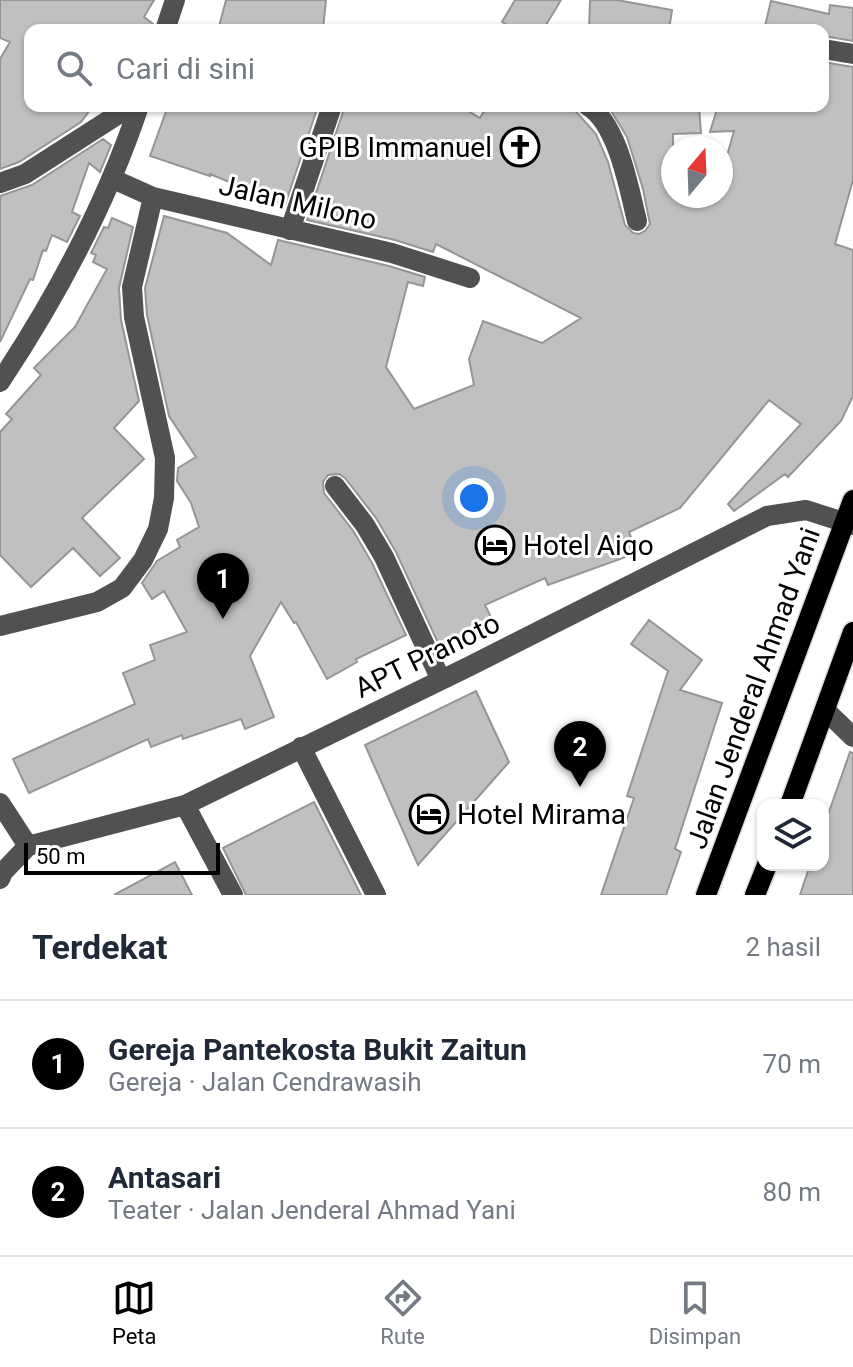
<!DOCTYPE html>
<html lang="id">
<head>
<meta charset="utf-8">
<style>
  body { margin:0; font-family:Roboto,sans-serif; background:#f2f2f3; color:#1f2937 }
  .controls { position:absolute; right:24px; bottom:24px; display:grid; overflow:hidden; border-radius:16px; box-shadow:0 2px 6px #0004 }
  .controls button { width:72px; height:72px; display:grid; place-items:center; padding:0; border:0; border-bottom:2px solid #e0e1e3; background:#fff; color:#1f2937; font:40px sans-serif }
  .compass { position:absolute; left:661px; top:136px; width:72px; height:72px; border-radius:50%; background:#fff; box-shadow:0 2px 6px #0004; rotate:19deg }
  .scale { position:absolute; left:24px; bottom:20px; width:196px; box-sizing:border-box; padding-left:8px; border:4px solid #000; border-top:0; font-size:22px; line-height:28px; white-space:nowrap; color:#000; -webkit-text-stroke:6px #fff; paint-order:stroke }
  .you { position:absolute; left:474px; top:498px; width:28px; height:28px; margin:-20px; border:6px solid #fff; border-radius:50%; background:#1a73e8; box-shadow:0 0 0 12px #1a73e833 }
  .badge { display:grid; place-items:center; width:52px; height:52px; border-radius:50%; background:#000; color:#fff; font-size:26px; font-weight:700 }
  .pin { position:absolute; translate:-50% -66px; filter:drop-shadow(0 2px 4px #0008) }
  .pin::after { content:''; position:absolute; top:42px; width:28px; height:24px; background:inherit; clip-path:polygon(0 0,100% 0,50% 100%) }
  .list { margin:0; padding:0; list-style:none }
  h2 { display:flex; justify-content:space-between; align-items:center; height:104px; margin:0; padding:0 32px; font-size:34px }
  h2 small { font-size:26px; font-weight:400; color:#747a83 }
  .list li { display:grid; grid-template-columns:52px 1fr auto; gap:24px; align-items:center; box-sizing:border-box; height:128px; padding:0 32px; border-top:2px solid #e0e1e3 }
  .list b { display:block; font-size:30px; white-space:nowrap }
  .list p { margin:0; font-size:26px; white-space:nowrap; color:#747a83 }
  .list em { font-size:26px; font-style:normal; color:#747a83 }
  .icon { flex:none; width:44px; height:44px; fill:none; stroke:currentColor; stroke-width:2; stroke-linecap:round; stroke-linejoin:round }
  .map { position:relative; flex:none; width:853px; height:895px; overflow:hidden }
  .search { position:absolute; background:#fff; box-shadow:0 2px 6px #0004; left:24px; right:24px; top:24px; height:88px; display:flex; align-items:center; gap:20px; box-sizing:border-box; padding:0 28px; border-radius:16px; color:#747a83; font-size:30px }
  .sheet { height:360px; background:#fff }
  nav { display:flex; justify-content:space-around; align-items:center; box-sizing:border-box; height:112px; border-top:2px solid #e0e1e3; background:#fff; font-size:22px; color:#747a83 }
  nav a { display:grid; justify-items:center; gap:4px }
  nav .on { color:#000 }
  .map>svg:first-child { display:block }
  .building { fill:#c0c0c0; stroke:#959595; stroke-width:2 }
  .lines { fill:none; stroke-linecap:round; stroke-linejoin:round }
  .major-casing { stroke:#dbdbdb; stroke-width:23 }
  .minor { stroke:#515151; stroke-width:20 }
  .major { stroke:#000; stroke-width:20 }
  .labels { text-anchor:middle; stroke-width:6; stroke-linejoin:round; paint-order:stroke }
  .poi-label { font-size:28px; fill:#000; stroke:#fff; text-anchor:start }
  .street-label { font-size:28px; fill:#000; stroke:#fff }
</style>
</head>
<body>
<div class="map">
<svg width="853" height="895" viewBox="0 0 853 895">
  <rect width="100%" height="100%" fill="#fff"/>
  <path class="building" d="M0,0H154L144,17L153,24L152,30H30V106H93L81,122L19,162L0,169V59L10,42L0,38Z
    M226,0H326L323,30H218Z
    M515,0H561L543,30H516L502,22Z
    M590,0H617L672,10L669,30H589Z
    M771,1L829,14L830,5L853,8V41L823,36V30H764Z
    M823,62L853,67V180L835,244L853,250V396L841,421L788,477L785,474L734,511L728,504L801,424L769,400L680,508L629,532L637,553L548,585L545,578L485,605L493,621L439,645L396,552L376,518L345,478L339,474L328,475L323,482L324,493L354,532L372,563L406,635L356,659L357,662L327,679L296,622L294,623L281,602L250,656L274,717L245,729L241,719L183,739L182,735L151,747L148,739L29,793L13,759L135,704L123,673L155,660L150,645L187,632L164,591L152,599L142,583L157,561L180,547L177,540L199,527L191,503L177,481L178,468L196,457L169,416L147,315L145,288L164,216L227,233L271,265L278,240L389,266L425,277L423,286L408,282L386,367L414,409L474,385L469,359L483,321L542,343L581,318L436,244L433,252L395,240L307,220L345,106H460L480,118L487,106H571L596,134L608,162L625,225L633,233L639,234L645,231L650,224L643,189L627,137L608,106H699L701,133L673,134V196H721V177L734,131L710,132L718,106H823Z
    M168,106H318L285,205L210,174V176L150,156Z
    M103,139L111,145L100,172L89,163L72,212L80,216L67,242L52,235L46,251L43,250L33,280L30,279L0,342V196L32,185Z
    M112,218L133,227L119,288L121,320L139,401L114,428L144,459L82,518L120,558L100,576L73,548L31,587L0,555V432L12,419L6,414L41,375L34,368L75,327L107,269L93,262L96,255L91,253L104,227L108,228Z
    M649,620L702,660L680,690L722,703L675,849L681,852L666,895H601L634,798L627,796L668,671L631,644Z
    M476,691L509,762L418,865L365,745Z
    M850,752L853,753V895H800L810,865H823V829Z
    M314,802L361,895H246L223,848Z
    M175,862L192,895H114Z"/>
  <g class="lines">
    <g class="major-casing">
      <path id="major" d="M790,805L853,632
        M706,895L853,500
        M755,895L767,865"/>
    </g>
    <path class="minor" d="M165,30L175,0
      M823,49L853,54
      M588,106C618,124 629,189 637,221
      M113,179L153,197L392,253L470,278
      M0,183L25,174L131,106
      M290,230L332,106
      M0,382C57,296 106,205 139,106
      M335,486L365,525L384,557L441,680
      M0,626L97,602L122,588L143,560L158,529L164,498L165,458L134,317L132,287L153,197
      M825,710L853,737
      M301,747L376,895
      M0,803L28,846
      M185,805L233,895
      M28,846L185,805L470,666L767,516L806,510L853,525
      M0,879L3,872L28,846"/>
    <use href="#major" class="major"/>
  </g>
  <defs>
    <g id="church-ring" transform="scale(2)"><circle r="9.5" fill="#fff" stroke="#000" stroke-width="1.5"/><path d="M-1.2-6h2.4v3.5h3.3v2.4h-3.3V6h-2.4V-.1h-3.3v-2.4h3.3Z" fill="#000"/></g>
    <g id="hotel-ring" transform="scale(2)"><circle r="9.5" fill="#fff" stroke="#000" stroke-width="1.5"/><path d="M-6-4.5h1.5V1H6V5H4.5V3h-9V5H-6ZM-4 0a1.8 1.8 0 1 1 3.6 0ZM.5 0V-2.5h3Q6-2.5 6 0Z" fill="#000"/></g>
  </defs>
  <g fill-rule="evenodd">
    <use href="#church-ring" x="520" y="147"/>
    <use href="#hotel-ring" x="495" y="545"/>
    <use href="#hotel-ring" x="429" y="814"/>
  </g>
  <g class="labels">
    <g class="poi-label">
      <text x="492" y="157" text-anchor="end">GPIB Immanuel</text>
      <text x="523" y="555">Hotel Aiqo</text>
      <text x="457" y="824">Hotel Mirama</text>
    </g>
    <g class="street-label">
      <text transform="translate(298 202) rotate(13)" y="10">Jalan Milono</text>
      <text transform="translate(427 655) rotate(-26)" y="10">APT Pranoto</text>
      <text transform="translate(753 688) rotate(-70)" y="10">Jalan Jenderal Ahmad Yani</text>
    </g>
  </g>
</svg>
<div class="controls">
<button><svg class="icon" aria-label="layers" viewBox="0 0 24 24"><path d="M12 4l9 5-9 5-9-5zM3 14l9 5 9-5"/></svg></button>
</div>
<svg class="compass" viewBox="-18 -18 36 36"><path d="M0-13l5 13h-10z" fill="#e53935"/><path d="M0 13l5-13h-10z" fill="#747a83"/></svg>
<div class="scale">50 m</div>
<div class="you"></div>
<div class="pin badge" style="left:223px;top:619px">1</div>
<div class="pin badge" style="left:580px;top:787px">2</div>
<div class="search"><svg class="icon" aria-label="search" viewBox="0 0 24 24"><circle cx="10" cy="10" r="6"/><path d="M15 15l6 6"/></svg>Cari di sini</div>
</div>
<section class="sheet">
<h2>Terdekat<small>2 hasil</small></h2>
<ul class="list">
<li><span class="badge">1</span><div><b>Gereja Pantekosta Bukit Zaitun</b><p>Gereja · Jalan Cendrawasih</p></div><em>70 m</em></li>
<li><span class="badge">2</span><div><b>Antasari</b><p>Teater · Jalan Jenderal Ahmad Yani</p></div><em>80 m</em></li>
</ul>
</section>
<nav>
<a class="on"><svg class="icon" aria-label="map" viewBox="0 0 24 24"><path d="M3 6l6-2 6 2 6-2v14l-6 2-6-2-6 2zM9 4v14M15 6v14"/></svg>Peta</a>
<a><svg class="icon" aria-label="directions" viewBox="0 0 24 24"><path d="M12 3l9 9-9 9-9-9zM9 14v-3h6M13 9l2 2-2 2"/></svg>Rute</a>
<a><svg class="icon" aria-label="saved" viewBox="0 0 24 24"><path d="M7 4h10v16l-5-4-5 4z"/></svg>Disimpan</a>
</nav>
</body>
</html>
